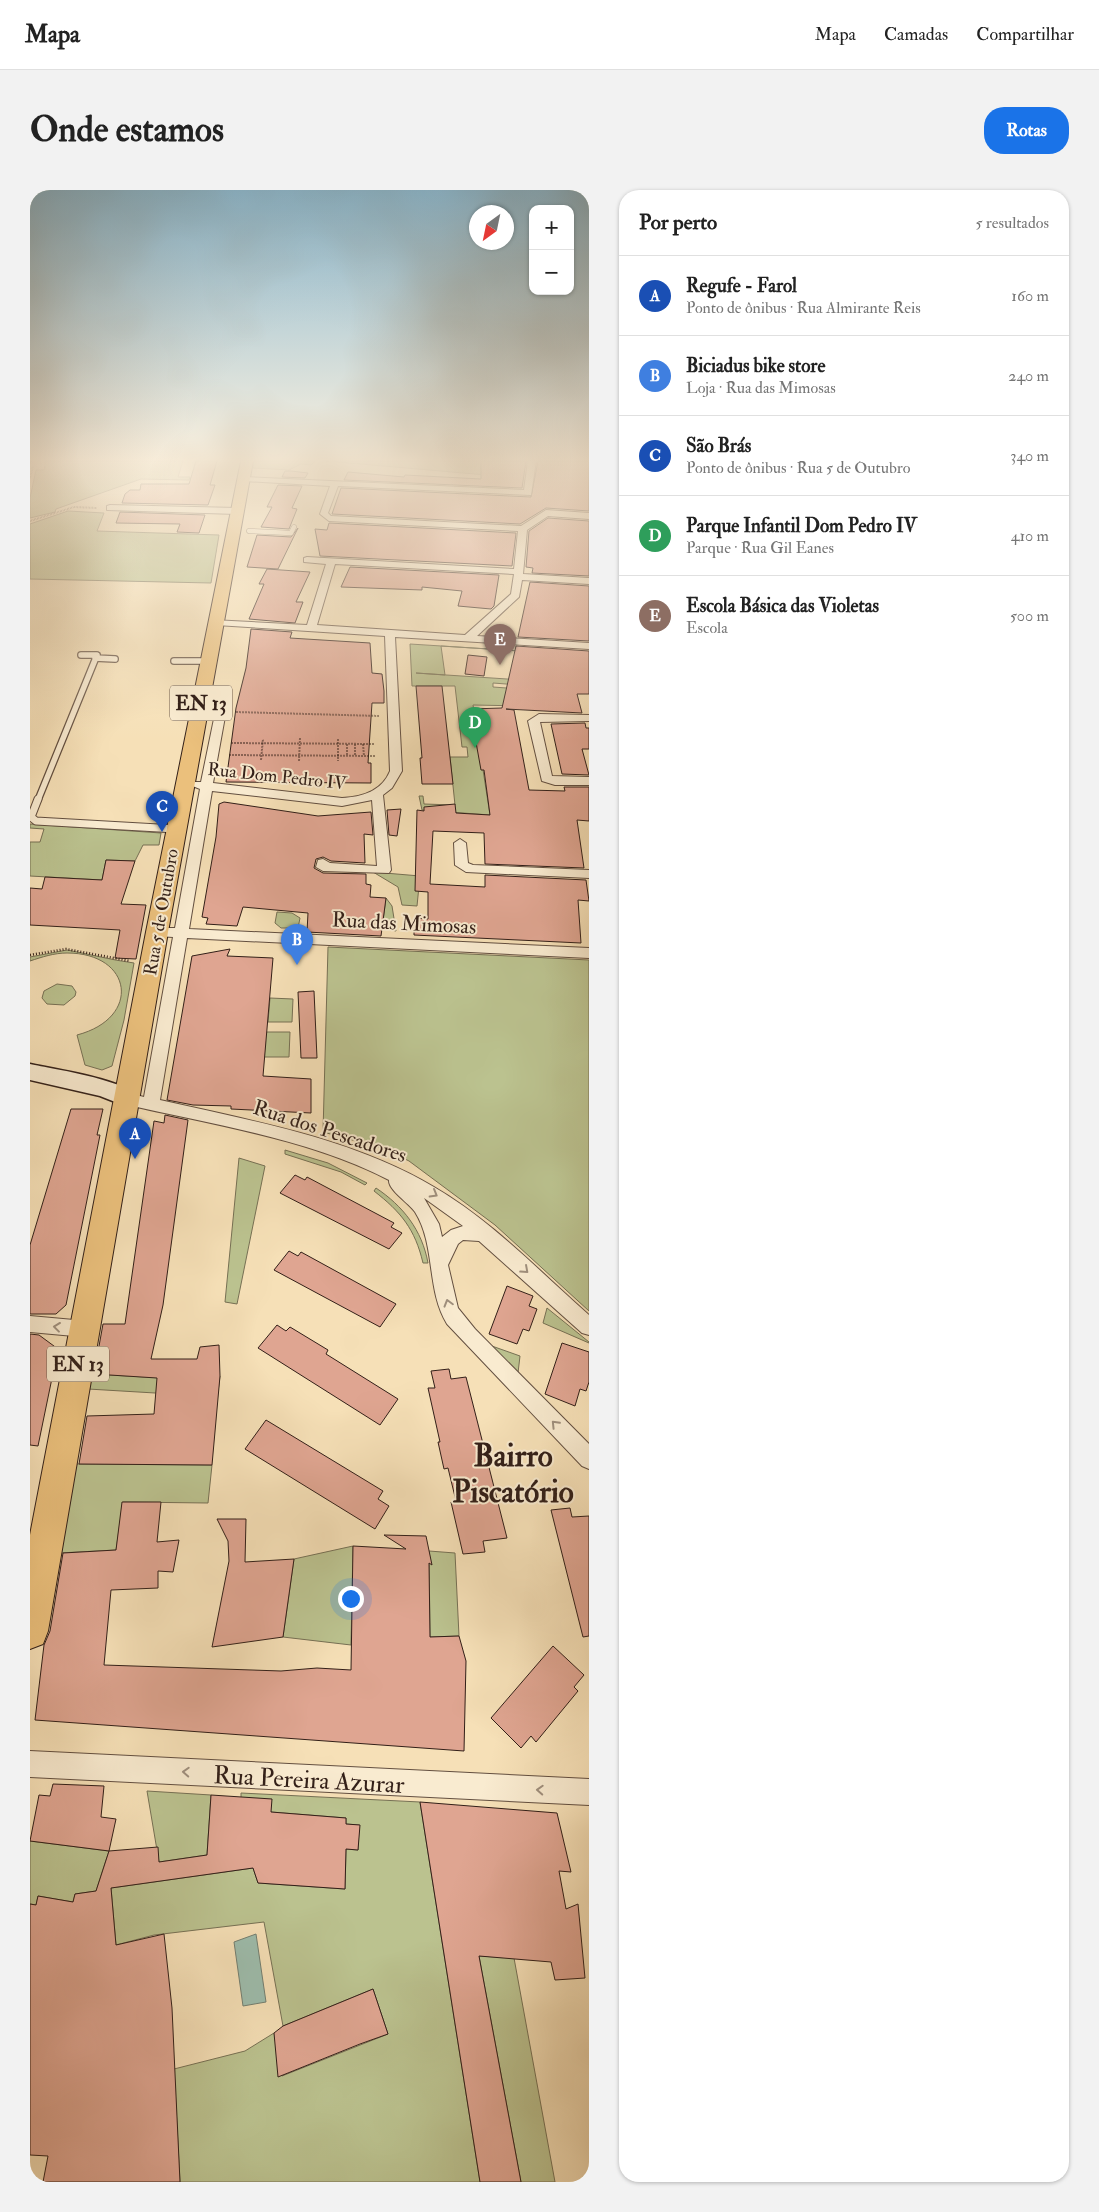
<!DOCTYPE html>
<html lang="pt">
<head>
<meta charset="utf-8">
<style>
  body { margin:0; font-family:"IM FELL Double Pica",serif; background:#f2f2f2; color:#222 }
  .controls { position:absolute; right:15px; top:15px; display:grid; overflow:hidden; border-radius:10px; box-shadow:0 1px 4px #0004 }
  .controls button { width:45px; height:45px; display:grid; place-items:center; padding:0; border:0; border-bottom:1px solid #e0e0e0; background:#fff; color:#222; font:25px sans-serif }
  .compass { position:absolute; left:439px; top:15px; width:45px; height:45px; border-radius:50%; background:#fff; box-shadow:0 1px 4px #0004; rotate:213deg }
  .you { position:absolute; left:320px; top:1408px; width:18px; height:18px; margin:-12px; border:4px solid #fff; border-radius:50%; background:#1a73e8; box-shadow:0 0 0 8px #1a73e833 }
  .badge { display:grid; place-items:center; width:32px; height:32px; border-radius:50%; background:#1a73e8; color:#fff; font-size:16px; font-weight:700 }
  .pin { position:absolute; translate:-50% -41px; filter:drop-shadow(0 1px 2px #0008) }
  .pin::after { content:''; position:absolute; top:26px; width:18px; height:15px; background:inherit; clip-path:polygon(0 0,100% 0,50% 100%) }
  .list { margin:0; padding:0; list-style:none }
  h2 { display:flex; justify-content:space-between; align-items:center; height:65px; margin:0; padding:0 20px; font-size:21px }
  h2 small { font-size:16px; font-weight:400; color:#767676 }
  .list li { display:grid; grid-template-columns:32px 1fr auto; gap:15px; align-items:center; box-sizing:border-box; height:80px; padding:0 20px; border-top:1px solid #e0e0e0 }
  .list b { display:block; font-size:19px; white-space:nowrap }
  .list p { margin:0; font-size:16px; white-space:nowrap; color:#767676 }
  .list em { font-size:16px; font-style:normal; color:#767676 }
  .map { position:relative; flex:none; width:559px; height:1992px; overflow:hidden; border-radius:20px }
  header { display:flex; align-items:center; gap:30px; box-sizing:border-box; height:70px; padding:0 25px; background:#fff; border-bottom:1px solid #e0e0e0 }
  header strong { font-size:24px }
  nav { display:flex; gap:28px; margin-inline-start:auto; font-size:18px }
  .intro { display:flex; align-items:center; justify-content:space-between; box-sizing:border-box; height:120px; padding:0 30px }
  h1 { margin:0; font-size:35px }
  .button { padding:12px 22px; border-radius:20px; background:#1a73e8; color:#fff; font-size:18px; font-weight:700 }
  main { display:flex; gap:30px; padding:0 30px }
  aside { flex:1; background:#fff; border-radius:20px; box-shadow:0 1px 4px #0004 }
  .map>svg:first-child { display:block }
  .green { fill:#bbc28f; stroke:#767054 }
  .water { fill:#9dbdad; stroke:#727e71 }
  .building { fill:#dfa591; stroke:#321f18 }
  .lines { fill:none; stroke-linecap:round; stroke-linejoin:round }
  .lane-far2-casing { stroke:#634f40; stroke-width:5.5 }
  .lane-far1-casing { stroke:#634f40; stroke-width:8 }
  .lane-casing { stroke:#634f40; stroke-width:9 }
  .street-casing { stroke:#634f40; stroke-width:2 }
  .secondary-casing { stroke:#321f18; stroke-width:3 }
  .primary-casing { stroke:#321f18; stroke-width:2 }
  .path-far1 { stroke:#321f18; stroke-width:2; stroke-dasharray:0.5 1; stroke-linecap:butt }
  .path { stroke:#321f18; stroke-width:2.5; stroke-dasharray:1 2; stroke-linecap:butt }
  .lane-far2 { stroke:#f9ebd0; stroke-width:4.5 }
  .lane-far1 { stroke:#f9ebd0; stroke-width:5.5 }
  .lane { stroke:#f9ebd0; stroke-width:7 }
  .street { fill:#f9ebd0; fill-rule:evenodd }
  .secondary { fill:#f9ebd0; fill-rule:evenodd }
  .primary { fill:#ebc07c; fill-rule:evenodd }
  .tram { stroke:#321f18; stroke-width:1 }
  .oneway { stroke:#9f8f7d }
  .labels { text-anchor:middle; stroke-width:4; stroke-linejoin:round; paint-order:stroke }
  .far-street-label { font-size:18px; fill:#321f18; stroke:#f9ebd0 }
  .shield { fill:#f9ebd0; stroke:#6e5c4f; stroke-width:1 }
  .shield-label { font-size:20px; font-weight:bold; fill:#321f18 }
  .street-label { font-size:21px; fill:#321f18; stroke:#f9ebd0 }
  .near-street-label { font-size:25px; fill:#321f18; stroke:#f9ebd0 }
  .near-district-label { font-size:31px; font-weight:bold; fill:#321f18; stroke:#f9ebd0 }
</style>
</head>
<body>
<header>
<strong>Mapa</strong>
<nav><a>Mapa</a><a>Camadas</a><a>Compartilhar</a></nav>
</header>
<div class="intro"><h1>Onde estamos</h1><a class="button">Rotas</a></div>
<main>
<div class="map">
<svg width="559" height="1992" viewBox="0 0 559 1992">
  <rect width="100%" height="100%" fill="#f6e0b7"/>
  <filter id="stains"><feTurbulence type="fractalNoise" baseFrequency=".004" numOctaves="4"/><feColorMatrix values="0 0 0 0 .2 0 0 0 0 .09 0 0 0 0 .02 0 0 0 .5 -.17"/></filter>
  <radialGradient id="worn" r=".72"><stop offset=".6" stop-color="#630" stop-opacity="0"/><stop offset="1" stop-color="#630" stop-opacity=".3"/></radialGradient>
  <path class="green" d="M16,271H153L148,287H160L159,290L111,289L26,319L25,322L0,328V308L6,280H14Z
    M223,271H285L281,275L271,274L259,280L223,278Z
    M296,271H462L460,282L468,286Z
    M38,321L74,323L67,341L189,345L181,393L0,389V334Z
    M380,454L506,462L411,456L415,485L386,483L538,493L489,495L463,493V497L490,499L493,516L443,515L460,625L392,620L389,606H393L394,614L425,615L420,567H438L437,557H432L425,496H382Z
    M0,634L131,643L129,655H113L105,671L76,670L72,690L0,686V652H10L14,639L0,638Z
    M343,682L390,686L387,716L372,715L368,697Z
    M356,708L362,716L366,741L352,738Z
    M247,722L262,723L270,728L268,738H251L245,733Z
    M298,757L559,770V1121L465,1035L379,971L355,959L293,942Z
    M37,760C59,764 81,770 104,773L94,830L82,876L72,880L55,875L47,845C112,828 103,763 37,763C24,763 12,767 0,771V767Z
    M27,794L42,796L46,802L45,806L34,815L17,814L12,808L14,801Z
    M240,808L263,809L262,832H238Z
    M236,842H260L259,867H234Z
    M255,960L298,973L337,993L335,995L311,982L255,964Z
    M209,968L235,976L207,1114L195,1112Z
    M346,998C373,1016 392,1040 398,1073H393C385,1039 371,1022 344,1001Z
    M517,1118L559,1152V1153L513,1133Z
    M459,1155L490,1166L488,1183Z
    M62,1184L132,1188L190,1186L188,1202L125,1203L58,1199Z
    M43,1274L182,1275L178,1313L93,1312L86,1360L29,1363Z
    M323,1356L321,1455L253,1447L264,1369Z
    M399,1361L425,1363L429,1446L400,1447Z
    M117,1601L181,1605L177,1665L129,1672Z
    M211,1603L390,1612L450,1992H150L144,1879L215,1861L244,1843L252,1886L358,1844L343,1799L253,1836L234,1732L124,1745L86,1755L81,1698L223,1678L228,1693L315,1699L316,1659L328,1660L329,1635L316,1634V1628L241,1622L211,1608Z
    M0,1651L79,1661L66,1701L45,1704L43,1712L8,1706L6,1715L0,1714Z
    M449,1766L484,1768L525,1992H491Z"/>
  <path class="water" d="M226,1744L236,1812L213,1816L204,1752Z"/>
  <path class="building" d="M166,271H187L180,295H185L178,315L92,313L95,304L100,300H110L111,294H159Z
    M451,271H496L492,298L314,290L318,282L374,287L375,285L451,289Z
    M508,271H559V321L516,318L490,334L302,324L311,298L501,307Z
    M255,281H261L278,283L275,288L252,287Z
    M248,295L272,296L262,318L267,319L259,339L231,337L242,317H237Z
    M90,322L175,325L169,343L147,342L150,334L86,333Z
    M518,328L559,331V386L502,383L503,378L496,377L499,341Z
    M299,333L486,343L482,376L290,366L285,339L297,340Z
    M268,338L248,379L217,377L227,345L261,347Z
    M320,377L469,385L464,416L461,419L428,416L432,401L392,397V400L311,397Z
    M237,379L280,382L266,412H273L265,433L219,429L234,394H229Z
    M500,392L559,396V451L488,447Z
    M221,439L262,442L260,448L340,453L342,483L352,484L354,501V513H342L338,573H341V593L196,592L206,518L216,478Z
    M486,456L559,461V504H547L552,523L476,519L484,520L499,600L535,601L534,597H559V631L547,630L554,678L455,674L454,643L403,641L400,694L455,697V685L556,690L559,711L548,710L551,753L384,745V728L398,729V702L385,701L387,620L394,621V617L425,614L426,623L460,625L454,580H451L440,519L472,518Z
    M438,465L457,467L454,486L435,484Z
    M386,496H412L423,594H392L390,568H392Z
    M555,533L556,538H559V559H552L559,585L532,584L521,534Z
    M194,612L288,626L341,622L343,645L334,644L335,673L301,671L293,667L286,669L284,678L293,683L336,684V694L341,695L340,707L356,708L351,746L277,742L278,723L213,717L207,736L176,734L178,728L172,727L186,647L189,614Z
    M371,619L367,646L359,645L357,620Z
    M76,670L105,671L91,714L116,715L106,769L85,768L90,740L0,735V698L12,699L15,687L72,690Z
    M200,759L197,766L243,768L233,886L281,889V923L201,919V916L163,915L137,910L162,766Z
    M284,801L287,868H271L268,802Z
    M41,919H73L67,945H70L36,1115L26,1124H0V1055Z
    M135,925L158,930L133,1115L121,1169H167L170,1157L189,1155L190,1186L182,1275L49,1274L57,1226L124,1224L127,1188L64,1184L73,1134H95L124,931L134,933Z
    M265,985L275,990L277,987L364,1033L361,1037L372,1043L359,1059L250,1003Z
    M259,1061L268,1066L271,1062L366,1114L350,1137L244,1080Z
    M477,1096L503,1106L499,1116L507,1119L499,1141L493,1139L487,1154L459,1144Z
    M247,1135L256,1141L260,1137L298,1160L296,1164L368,1209L350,1235L228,1158Z
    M0,1144L9,1145L28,1159L8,1256L0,1255Z
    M532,1153L559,1162V1192L556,1201L550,1199L545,1216L515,1204Z
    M419,1179L421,1189L436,1187L477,1348L453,1351L455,1362L433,1364L421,1312L426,1311L418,1278L414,1279L408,1252H410L398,1198H405L401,1181Z
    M236,1230L353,1301L348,1309L359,1316L345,1339L215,1259Z
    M92,1312H131L127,1352L149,1350L143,1382L128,1381V1398L81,1400L74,1475L251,1481L287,1478L321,1480L323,1356L376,1359L354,1345L396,1346L402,1375L399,1373L400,1447L429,1446L436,1471L434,1561L5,1530L14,1455L20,1441L33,1363L86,1360Z
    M540,1318L542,1327L559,1326V1446L553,1447L521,1320Z
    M187,1329H216L215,1372L264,1369L253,1447L182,1457L199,1371L198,1351Z
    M523,1456L554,1485L544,1497L548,1501L506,1552L501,1546L491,1558L461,1528Z
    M23,1594L74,1596L71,1627L86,1629L79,1661L0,1651L9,1605L20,1606Z
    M181,1605L242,1609L241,1622L316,1628V1634L330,1635L328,1660L316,1659L315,1699L228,1693L223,1678L81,1698L86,1755L134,1744L142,1818L150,1992H13L18,1966L0,1965V1714L6,1715L8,1706L43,1712L45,1704L66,1701L79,1661L128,1657L129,1672L177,1665Z
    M390,1612L527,1623L541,1682L529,1681L536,1719L548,1714L555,1788L525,1790L521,1772L449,1766L491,1992H450Z
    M343,1799L358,1844L330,1854L248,1887L244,1843L253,1836Z"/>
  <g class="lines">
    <g class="lane-far2-casing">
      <path id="lane-far2" d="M219,341L261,343L264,337"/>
    </g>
    <g class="lane-far1-casing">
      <path id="lane-far1" d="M65,468L85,469
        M144,471H179
        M8,610L67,465H51"/>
    </g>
    <g class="lane-casing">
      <path id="lane" d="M8,609L1,627L6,631L146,639"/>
    </g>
    <g class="street-casing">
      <path id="street" d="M498,271H506L501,305L308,296L298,323L301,326L491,336L516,320L559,323V329L518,326L497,340L493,384L559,388V394L492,390L489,407L447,446L559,453V459L365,447L372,581L362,598L353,605L361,680L359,683L293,681L286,677L288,670L293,669L300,673L347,676L342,610L312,616L182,601L159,739L559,758V768L157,748L130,910C222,931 322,948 404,997C461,1030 510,1082 559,1125V1145L552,1143L449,1051L433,1050L428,1054L418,1075L428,1118L445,1139L559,1254V1279L552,1276L417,1134C396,1100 406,1055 385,1022C379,1013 358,1000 359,990C279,949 185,935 98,915L92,913L90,909L92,905L98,903L114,907L143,747L127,746L120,742L127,738H145L170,599L160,595L162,592H171L186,519L190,518L196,521L183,593L312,608C332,607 352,601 360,581L355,446L186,435L181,432L182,430L277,435L296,374L274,372V368L277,367L484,379L488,341L299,331L290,324L300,296L214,291L210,289L214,287L494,300ZM305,374L484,384L481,404L435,445L287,435ZM394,1008L433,1036L421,1040L412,1047L409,1034Z
        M80,315L207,318L211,321L207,324L77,320V316Z
        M509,524L559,525V531L510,532L522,586L559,587V595H525L512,591L498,531Z
        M430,649L436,653L438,673L443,675L559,680V688L436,682L425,675L424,653Z
        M0,1126L55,1131L62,1133L65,1139L62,1145L55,1147L0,1142Z
        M0,1561L559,1589V1615L0,1587Z"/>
    </g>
    <g class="secondary-casing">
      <path id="secondary" d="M0,874C23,879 99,890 110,909L106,915L98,917L70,906L0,890Z"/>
    </g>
    <g class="primary-casing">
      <path id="primary" d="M211,271H223L138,742L18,1441L13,1454L0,1459V1345L116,742Z"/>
    </g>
    <path class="path-far1" d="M0,288L3,276
      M0,331L44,317L67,318
      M206,522L349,526
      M308,549V571
      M201,553L345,554
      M317,554V565
      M325,554V565
      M333,554L334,566
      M199,565L346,566
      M231,570L233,549
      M269,571L270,548"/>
    <path class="path" d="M0,765L36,759L100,771"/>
    <use href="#lane-far2" class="lane-far2"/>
    <use href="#lane-far1" class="lane-far1"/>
    <use href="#lane" class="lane"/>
    <use href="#street" class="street"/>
    <use href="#secondary" class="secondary"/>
    <use href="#primary" class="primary"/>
    <path class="tram" d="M0,274L1,271"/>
  </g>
  <defs><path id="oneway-chevron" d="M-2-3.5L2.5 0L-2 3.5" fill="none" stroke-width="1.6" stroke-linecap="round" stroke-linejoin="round" transform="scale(1.25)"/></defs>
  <g class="oneway">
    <use href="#oneway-chevron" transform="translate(404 1004) rotate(30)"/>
    <use href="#oneway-chevron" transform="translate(495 1080) rotate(42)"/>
    <use href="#oneway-chevron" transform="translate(418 1113) rotate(-106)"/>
    <use href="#oneway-chevron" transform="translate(27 1137) rotate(-173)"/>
    <use href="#oneway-chevron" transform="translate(525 1234) rotate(-134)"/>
    <use href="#oneway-chevron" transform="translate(156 1582) rotate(-177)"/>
    <use href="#oneway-chevron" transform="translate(510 1600) rotate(-177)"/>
  </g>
  <linearGradient id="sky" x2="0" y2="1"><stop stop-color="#8ab8d0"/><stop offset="0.49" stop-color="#fbf1df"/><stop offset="1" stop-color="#fbf1df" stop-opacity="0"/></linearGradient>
  <rect width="559" height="550" fill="url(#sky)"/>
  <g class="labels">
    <g class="far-street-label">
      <text transform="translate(247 586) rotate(6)" y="6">Rua Dom Pedro IV</text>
      <text transform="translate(131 722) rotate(-80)" y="6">Rua 5 de Outubro</text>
    </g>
    <g class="shield">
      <rect x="140" y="495.5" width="62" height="35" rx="4"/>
      <rect x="17" y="1156.5" width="62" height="35" rx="4"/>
    </g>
    <g class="shield-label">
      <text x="171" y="520">EN 13</text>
      <text x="48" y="1181">EN 13</text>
    </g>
    <g class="street-label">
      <text transform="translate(374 733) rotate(3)" y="7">Rua das Mimosas</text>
      <text transform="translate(300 941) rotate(18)" y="7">Rua dos Pescadores</text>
    </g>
    <g class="near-street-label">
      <text transform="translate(279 1589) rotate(3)" y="9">Rua Pereira Azurar</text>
    </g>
    <g class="near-district-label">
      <text x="483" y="1276">Bairro<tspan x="483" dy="36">Piscatório</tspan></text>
    </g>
  </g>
  <rect width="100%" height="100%" filter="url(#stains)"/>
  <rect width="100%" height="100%" fill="url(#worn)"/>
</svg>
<div class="controls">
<button>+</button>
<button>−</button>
</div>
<svg class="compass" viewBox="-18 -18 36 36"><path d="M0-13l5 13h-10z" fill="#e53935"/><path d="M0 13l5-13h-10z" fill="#767676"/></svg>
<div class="you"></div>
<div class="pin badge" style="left:105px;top:969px;background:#1a4fb4">A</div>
<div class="pin badge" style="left:267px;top:775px;background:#3f7fe0">B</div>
<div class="pin badge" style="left:132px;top:642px;background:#1a4fb4">C</div>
<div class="pin badge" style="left:445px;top:558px;background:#2e9e5b">D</div>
<div class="pin badge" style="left:470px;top:475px;background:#8d6e63">E</div>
</div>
<aside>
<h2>Por perto<small>5 resultados</small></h2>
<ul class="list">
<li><span class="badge" style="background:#1a4fb4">A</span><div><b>Regufe - Farol</b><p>Ponto de ônibus · Rua Almirante Reis</p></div><em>160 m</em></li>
<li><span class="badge" style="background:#3f7fe0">B</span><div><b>Biciadus bike store</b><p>Loja · Rua das Mimosas</p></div><em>240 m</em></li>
<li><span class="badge" style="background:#1a4fb4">C</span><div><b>São Brás</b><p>Ponto de ônibus · Rua 5 de Outubro</p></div><em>340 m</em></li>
<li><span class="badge" style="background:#2e9e5b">D</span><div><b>Parque Infantil Dom Pedro IV</b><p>Parque · Rua Gil Eanes</p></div><em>410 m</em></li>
<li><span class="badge" style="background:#8d6e63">E</span><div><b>Escola Básica das Violetas</b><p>Escola</p></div><em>500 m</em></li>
</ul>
</aside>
</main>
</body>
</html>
